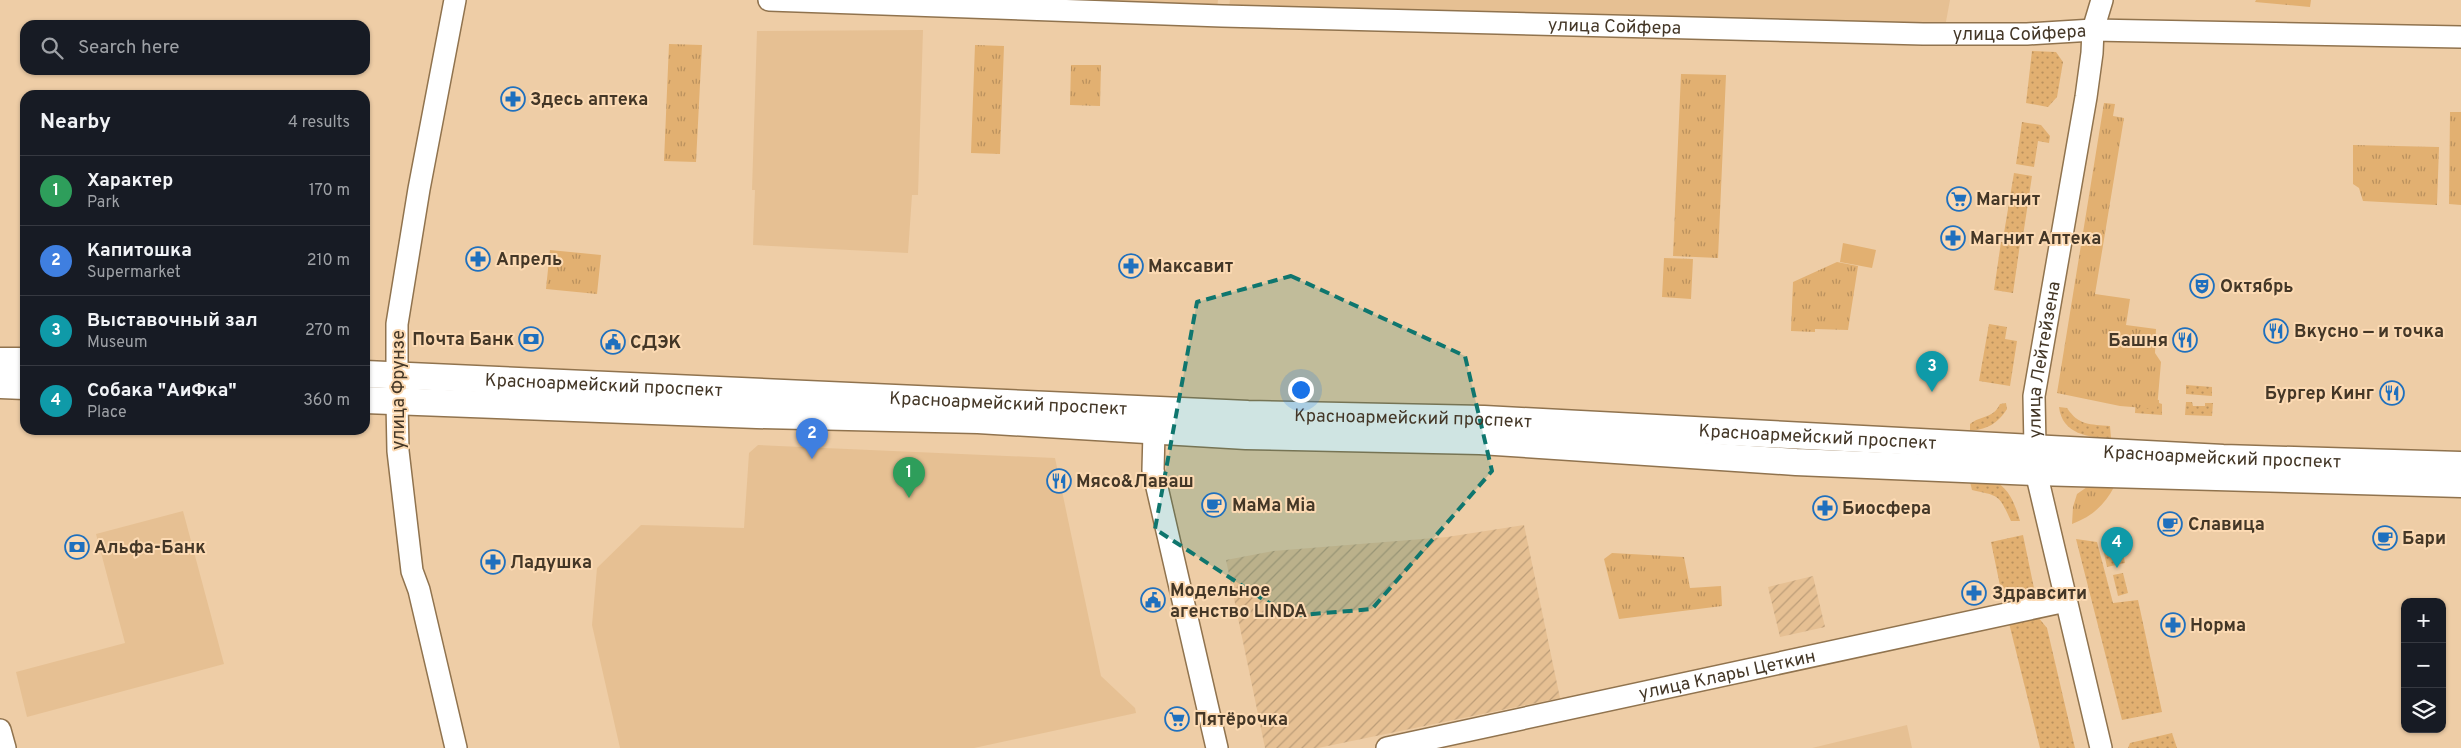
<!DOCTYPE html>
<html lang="en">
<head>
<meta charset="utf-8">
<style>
  body { margin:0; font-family:Overpass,sans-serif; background:#20242c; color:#f1f3f6 }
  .controls { position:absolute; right:15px; bottom:15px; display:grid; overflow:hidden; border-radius:10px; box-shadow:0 1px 4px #0004 }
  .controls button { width:45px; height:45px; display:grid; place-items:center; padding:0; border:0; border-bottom:1px solid #363941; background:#171b24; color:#f1f3f6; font:25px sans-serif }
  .you { position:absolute; left:1300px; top:389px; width:18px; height:18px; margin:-12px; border:4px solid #fff; border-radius:50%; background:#1a73e8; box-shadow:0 0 0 8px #1a73e833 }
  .badge { display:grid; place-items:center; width:32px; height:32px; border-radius:50%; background:#7c3aed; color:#fff; font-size:16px; font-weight:700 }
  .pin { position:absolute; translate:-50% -41px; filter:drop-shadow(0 1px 2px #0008) }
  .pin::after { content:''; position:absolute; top:26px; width:18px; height:15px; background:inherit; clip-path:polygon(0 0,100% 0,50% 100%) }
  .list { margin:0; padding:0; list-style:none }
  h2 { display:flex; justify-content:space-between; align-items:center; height:65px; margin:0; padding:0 20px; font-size:21px }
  h2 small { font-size:16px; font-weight:400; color:#9ea1a6 }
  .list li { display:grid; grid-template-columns:32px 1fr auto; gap:15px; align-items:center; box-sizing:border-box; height:70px; padding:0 20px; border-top:1px solid #363941 }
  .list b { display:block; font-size:19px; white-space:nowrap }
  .list p { margin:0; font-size:16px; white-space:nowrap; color:#9ea1a6 }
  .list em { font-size:16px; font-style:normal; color:#9ea1a6 }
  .icon { flex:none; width:28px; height:28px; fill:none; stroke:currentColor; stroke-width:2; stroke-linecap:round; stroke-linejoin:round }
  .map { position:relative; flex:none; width:2461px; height:748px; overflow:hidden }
  .search { position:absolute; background:#171b24; box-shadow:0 1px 4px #0004; left:20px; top:20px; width:350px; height:55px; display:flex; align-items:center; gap:12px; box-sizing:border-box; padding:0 18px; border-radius:15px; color:#9ea1a6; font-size:19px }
  .panel { position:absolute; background:#171b24; box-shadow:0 1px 4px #0004; left:20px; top:90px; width:350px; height:345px; border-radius:15px }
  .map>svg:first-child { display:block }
  .built { fill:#e6c093 }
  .industrial { fill:url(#industrial-furrows) }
  .grass { fill:url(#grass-dots) }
  .park { fill:url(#park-tufts) }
  .pitch { fill:#e2b071 }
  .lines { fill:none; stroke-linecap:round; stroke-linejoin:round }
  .minor-casing { stroke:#90734e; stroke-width:24 }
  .major-casing { stroke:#90734e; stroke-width:29 }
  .minor { stroke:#fff; stroke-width:21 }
  .major { stroke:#fff; stroke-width:26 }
  .marked { fill:#0f766e; fill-opacity:0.2; stroke:#0f766e; stroke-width:4; stroke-dasharray:10 6; stroke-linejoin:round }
  .labels { text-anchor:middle; stroke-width:4; stroke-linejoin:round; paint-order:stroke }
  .street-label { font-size:18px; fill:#443727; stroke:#fcdab3 }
  .poi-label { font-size:18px; font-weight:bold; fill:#443727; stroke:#fcdab3; text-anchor:start }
</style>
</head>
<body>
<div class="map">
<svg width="2461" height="748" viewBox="0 0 2461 748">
  <defs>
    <pattern id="industrial-furrows" width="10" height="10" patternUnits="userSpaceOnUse" patternTransform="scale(1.25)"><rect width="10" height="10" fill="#e6c093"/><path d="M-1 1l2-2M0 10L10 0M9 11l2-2" fill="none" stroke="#bc9d78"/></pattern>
    <pattern id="grass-dots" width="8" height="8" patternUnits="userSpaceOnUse" patternTransform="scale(1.25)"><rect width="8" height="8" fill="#e2b071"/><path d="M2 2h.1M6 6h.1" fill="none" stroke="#b9905d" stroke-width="1.8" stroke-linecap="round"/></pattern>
    <pattern id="park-tufts" width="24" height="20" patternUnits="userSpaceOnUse" patternTransform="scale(1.25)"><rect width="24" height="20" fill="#e2b071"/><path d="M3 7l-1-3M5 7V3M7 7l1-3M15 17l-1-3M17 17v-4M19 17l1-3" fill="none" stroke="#b9905d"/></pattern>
  </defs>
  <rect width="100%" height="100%" fill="#eecda6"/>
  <path class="built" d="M1082,0H1218L1217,8Z
    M1230,0H1950L1945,27L1229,7Z
    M923,30L918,195H912L908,253L753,245L755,190H752L757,31Z
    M758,445L1055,458L1101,676L1135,708L1136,713L974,748H620L592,625L597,568L641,525L744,528L749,453Z
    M183,511L224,664L27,717L16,672L125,643L96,534Z
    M1907,725L1912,748H1812Z"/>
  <path class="industrial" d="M1524,525L1560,698L1318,748H1265L1226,560L1273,551L1447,537Z
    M1813,576L1825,627L1780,637L1768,587Z"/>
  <path class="grass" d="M2032,51L2056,52L2063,62L2057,97L2048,107L2026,103Z
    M2022,122L2041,125L2050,136L2049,143L2038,141L2034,167L2016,164Z
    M2014,173L2032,176L2023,236L2004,233Z
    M2001,242L2020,244L2013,293L1994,290Z
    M1989,324L2007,327L2005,339L2017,341L2010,386L1979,381Z
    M2186,385L2212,387V396L2186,394Z
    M2136,398L2159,400V403L2162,404V415L2135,413Z
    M2186,402H2192L2193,406H2205V403H2213L2212,416L2185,415Z
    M2006,403L2007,409C1997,424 1988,429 1970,431V424C1981,415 1993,419 2000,404Z
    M2059,407L2067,408C2079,426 2090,424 2110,426L2111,438C2089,438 2062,434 2059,407Z
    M1969,478C1976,479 1986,479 1993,481C2009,486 2016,507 2020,521H2011C1999,495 2000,496 1972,490Z
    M2023,535L2035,593L2003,600L1991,542Z
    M2076,539L2097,542L2113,603L2138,600L2162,712L2122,720Z
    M2122,549L2125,563L2107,567L2104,553Z
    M2123,573L2128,593L2118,596L2113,575Z
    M2038,617L2047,628L2075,748H2040L2008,619Z
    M2172,733L2177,748H2128L2130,743Z"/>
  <path class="park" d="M2256,0H2311L2310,7L2255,2Z
    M669,44L702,45L696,162L664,161Z
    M975,45L1004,46L1000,154L971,153Z
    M1071,65H1101L1100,106L1070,105Z
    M1681,74L1726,75L1718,258L1673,256Z
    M2104,103L2115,104L2113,116L2124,118L2095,294L2130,299L2126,325L2156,329L2155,353L2161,362L2157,409L2120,406L2057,393Z
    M2450,112H2461V205L2449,204Z
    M2353,145L2439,147L2437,205L2363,201L2359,188L2353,184Z
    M550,250L601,255L597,294L546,289Z
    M1664,258L1693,259L1691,299L1662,297Z
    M1837,262L1858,266L1848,330L1815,329V332L1791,331L1793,282Z
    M2096,486L2114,487C2105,505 2091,517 2072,524L2073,507L2077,494L2087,487Z
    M1612,553L1684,557L1690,588L1721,586L1722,606L1619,619L1604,559Z"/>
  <path class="pitch" d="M1843,243L1876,250L1872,268L1840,262Z"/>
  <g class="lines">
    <g class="minor-casing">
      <g id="minor">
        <path id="s1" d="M769,0L1222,16L1923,34H2027L2093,30L2461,37"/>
        <path d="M397,376V324L419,189L455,0"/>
        <path d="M397,402L398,451L412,571L419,590L456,748"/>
        <path d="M1154,432L1153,470L1217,748"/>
        <path id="s2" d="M2035,447L2034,396L2086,97L2092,53L2093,30L2102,0"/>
        <path d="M2036,472L2101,748"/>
        <path d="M0,730L5,748"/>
        <path id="s3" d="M1387,748L2066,601"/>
      </g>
    </g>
    <g class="major-casing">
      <g id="major">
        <path d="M0,361H25"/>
        <path id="s4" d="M365,374L1248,414L1484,419L2223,458L2461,465"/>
        <path d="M0,385L25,386"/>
        <path d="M365,400L757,415L978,420L1246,436L1480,441L1796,462L2036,472L2461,484"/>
      </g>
    </g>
    <use href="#minor" class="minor"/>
    <use href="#major" class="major"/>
  </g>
  <path class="marked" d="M1291,276L1465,356L1492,471L1372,609L1289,616L1155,529L1197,302Z"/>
  <defs>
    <g id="pharmacy-ring" transform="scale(1.25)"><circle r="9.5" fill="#fcdab3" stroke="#1f70be" stroke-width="1.5"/><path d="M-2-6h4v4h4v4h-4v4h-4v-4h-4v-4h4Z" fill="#1f70be"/></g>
    <g id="supermarket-ring" transform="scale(1.25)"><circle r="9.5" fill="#fcdab3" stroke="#1f70be" stroke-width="1.5"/><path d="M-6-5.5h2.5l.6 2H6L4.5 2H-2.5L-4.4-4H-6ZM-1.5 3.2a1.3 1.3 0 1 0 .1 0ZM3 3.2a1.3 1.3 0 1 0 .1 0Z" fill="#1f70be"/></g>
    <g id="theatre-ring" transform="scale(1.25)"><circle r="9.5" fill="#fcdab3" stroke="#1f70be" stroke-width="1.5"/><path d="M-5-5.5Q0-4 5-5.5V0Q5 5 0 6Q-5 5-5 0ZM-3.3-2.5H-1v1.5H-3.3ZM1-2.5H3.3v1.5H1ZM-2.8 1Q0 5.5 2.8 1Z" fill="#1f70be"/></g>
    <g id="restaurant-ring" transform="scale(1.25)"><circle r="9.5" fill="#fcdab3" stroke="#1f70be" stroke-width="1.5"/><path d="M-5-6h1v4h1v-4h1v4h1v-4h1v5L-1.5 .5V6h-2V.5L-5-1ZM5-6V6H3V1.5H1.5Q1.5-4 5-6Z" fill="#1f70be"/></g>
    <g id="bank-ring" transform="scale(1.25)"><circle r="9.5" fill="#fcdab3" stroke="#1f70be" stroke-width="1.5"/><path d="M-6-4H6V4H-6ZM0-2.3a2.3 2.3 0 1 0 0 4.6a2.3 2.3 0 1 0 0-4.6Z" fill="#1f70be"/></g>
    <g id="civic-ring" transform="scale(1.25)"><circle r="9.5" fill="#fcdab3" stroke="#1f70be" stroke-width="1.5"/><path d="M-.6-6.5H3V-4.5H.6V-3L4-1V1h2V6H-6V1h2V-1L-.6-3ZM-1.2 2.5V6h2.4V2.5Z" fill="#1f70be"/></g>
    <g id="cafe-ring" transform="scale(1.25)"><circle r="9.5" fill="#fcdab3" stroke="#1f70be" stroke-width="1.5"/><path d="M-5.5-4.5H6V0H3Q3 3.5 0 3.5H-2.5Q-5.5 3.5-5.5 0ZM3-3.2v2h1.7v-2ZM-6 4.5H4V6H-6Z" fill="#1f70be"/></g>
  </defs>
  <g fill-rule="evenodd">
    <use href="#pharmacy-ring" x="513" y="99"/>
    <use href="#supermarket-ring" x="1959" y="199"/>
    <use href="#pharmacy-ring" x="1953" y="238"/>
    <use href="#pharmacy-ring" x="478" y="259"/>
    <use href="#pharmacy-ring" x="1131" y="266"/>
    <use href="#theatre-ring" x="2202" y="286"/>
    <use href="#restaurant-ring" x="2276" y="331"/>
    <use href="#bank-ring" x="531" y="339"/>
    <use href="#restaurant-ring" x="2185" y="340"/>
    <use href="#civic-ring" x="613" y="342"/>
    <use href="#restaurant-ring" x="2392" y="393"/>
    <use href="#restaurant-ring" x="1059" y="481"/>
    <use href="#cafe-ring" x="1214" y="505"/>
    <use href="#pharmacy-ring" x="1825" y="508"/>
    <use href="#cafe-ring" x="2170" y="524"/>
    <use href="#cafe-ring" x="2385" y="538"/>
    <use href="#bank-ring" x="77" y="547"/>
    <use href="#pharmacy-ring" x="493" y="562"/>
    <use href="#pharmacy-ring" x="1974" y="593"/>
    <use href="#civic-ring" x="1153" y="600"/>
    <use href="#pharmacy-ring" x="2173" y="625"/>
    <use href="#supermarket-ring" x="1177" y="719"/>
  </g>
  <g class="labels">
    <g class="street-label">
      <text dy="6" stroke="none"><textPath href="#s1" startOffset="846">улица Сойфера</textPath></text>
      <text dy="6" stroke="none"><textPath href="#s1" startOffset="1251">улица Сойфера</textPath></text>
      <text dy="6" stroke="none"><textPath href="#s2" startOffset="88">улица Лейтейзена</textPath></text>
      <text dy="6" stroke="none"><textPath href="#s4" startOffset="239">Красноармейский проспект</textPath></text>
      <text transform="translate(398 390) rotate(-90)" y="6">улица Фрунзе</text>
      <text dy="6" stroke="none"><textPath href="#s4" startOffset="644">Красноармейский проспект</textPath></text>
      <text dy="6" stroke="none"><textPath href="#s4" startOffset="1049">Красноармейский проспект</textPath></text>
      <text dy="6" stroke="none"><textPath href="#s4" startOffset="1454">Красноармейский проспект</textPath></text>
      <text dy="6" stroke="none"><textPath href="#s4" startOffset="1859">Красноармейский проспект</textPath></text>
      <text dy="6" stroke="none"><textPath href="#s3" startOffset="348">улица Клары Цеткин</textPath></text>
    </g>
    <g class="poi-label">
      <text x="530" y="105">Здесь аптека</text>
      <text x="1976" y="205">Магнит</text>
      <text x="1970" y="244">Магнит Аптека</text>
      <text x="496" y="265">Апрель</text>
      <text x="1148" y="272">Максавит</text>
      <text x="2220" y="292">Октябрь</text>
      <text x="2294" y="337">Вкусно — и точка</text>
      <text x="514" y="345" text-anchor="end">Почта Банк</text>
      <text x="2168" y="346" text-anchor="end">Башня</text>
      <text x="630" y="348">СДЭК</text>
      <text x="2374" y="399" text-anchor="end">Бургер Кинг</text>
      <text x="1076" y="487">Мясо&amp;Лаваш</text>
      <text x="1232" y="511">MaMa Mia</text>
      <text x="1842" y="514">Биосфера</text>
      <text x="2188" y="530">Славица</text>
      <text x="2402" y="544">Бари</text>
      <text x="94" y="553">Альфа-Банк</text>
      <text x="510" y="568">Ладушка</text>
      <text x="1170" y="596">Модельное<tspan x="1170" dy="21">агенство LINDA</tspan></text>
      <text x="1992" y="599">Здравсити</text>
      <text x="2190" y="631">Норма</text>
      <text x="1194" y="725">Пятёрочка</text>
    </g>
  </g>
</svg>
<div class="controls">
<button>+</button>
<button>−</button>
<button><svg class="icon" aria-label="layers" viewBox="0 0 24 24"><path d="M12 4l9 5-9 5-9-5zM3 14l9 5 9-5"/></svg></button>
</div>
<div class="you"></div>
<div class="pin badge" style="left:909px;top:498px;background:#2e9e5b">1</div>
<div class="pin badge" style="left:812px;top:459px;background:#3f7fe0">2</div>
<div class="pin badge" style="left:1932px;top:392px;background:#0f9aa8">3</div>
<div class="pin badge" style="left:2117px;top:568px;background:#0f9aa8">4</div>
<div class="search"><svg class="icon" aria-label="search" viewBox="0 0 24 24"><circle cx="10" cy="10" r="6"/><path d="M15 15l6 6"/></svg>Search here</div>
<section class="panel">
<h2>Nearby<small>4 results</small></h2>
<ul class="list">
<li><span class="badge" style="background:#2e9e5b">1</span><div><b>Характер</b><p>Park</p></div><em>170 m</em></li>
<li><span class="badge" style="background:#3f7fe0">2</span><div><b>Капитошка</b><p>Supermarket</p></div><em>210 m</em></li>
<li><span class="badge" style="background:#0f9aa8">3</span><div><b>Выставочный зал</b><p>Museum</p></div><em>270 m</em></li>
<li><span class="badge" style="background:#0f9aa8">4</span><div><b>Собака &quot;АиФка&quot;</b><p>Place</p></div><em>360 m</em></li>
</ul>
</section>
</div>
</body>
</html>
